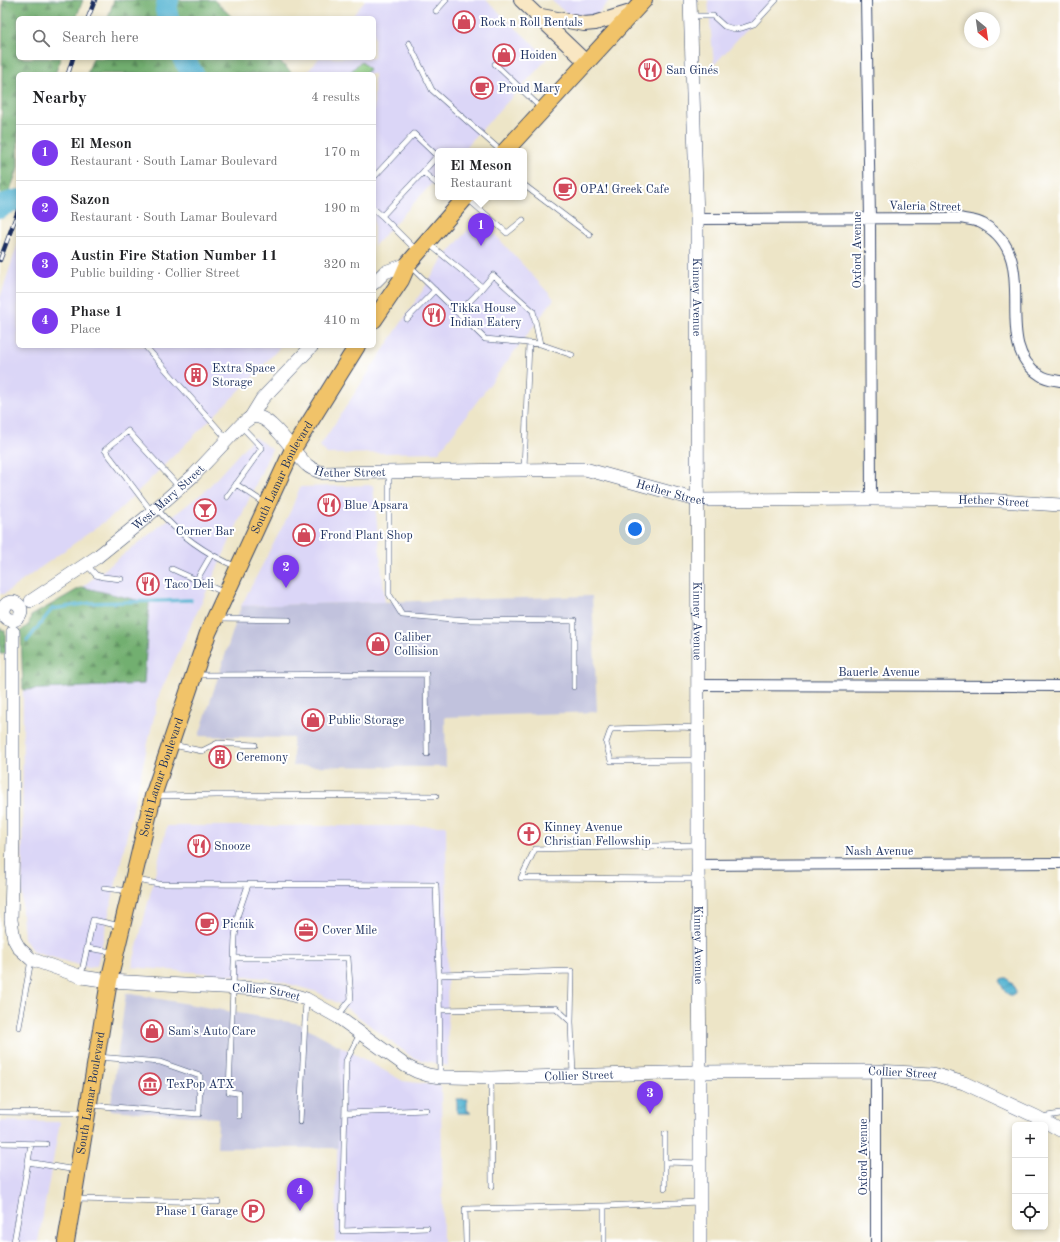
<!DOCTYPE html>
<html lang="en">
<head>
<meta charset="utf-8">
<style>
  body { margin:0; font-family:"Old Standard TT",serif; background:#f2f2f2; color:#202124 }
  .controls { position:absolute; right:12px; bottom:12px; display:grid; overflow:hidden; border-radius:6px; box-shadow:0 2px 6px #0003 }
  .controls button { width:36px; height:36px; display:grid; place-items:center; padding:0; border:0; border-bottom:1px solid #e0e0e0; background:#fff; color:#202124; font:20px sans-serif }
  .compass { position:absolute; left:964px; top:12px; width:36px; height:36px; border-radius:50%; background:#fff; box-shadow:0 2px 6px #0003; rotate:151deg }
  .you { position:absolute; left:635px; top:529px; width:14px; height:14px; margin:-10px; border:3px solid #fff; border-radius:50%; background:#1a73e8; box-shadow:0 0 0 6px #1a73e833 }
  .badge { display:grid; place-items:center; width:26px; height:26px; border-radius:50%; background:#7c3aed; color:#fff; font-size:13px; font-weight:700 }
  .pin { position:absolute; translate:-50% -33px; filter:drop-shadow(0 1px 2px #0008) }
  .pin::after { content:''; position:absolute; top:21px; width:14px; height:12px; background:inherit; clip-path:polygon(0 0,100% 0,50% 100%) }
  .popup { position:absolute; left:435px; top:148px; width:92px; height:52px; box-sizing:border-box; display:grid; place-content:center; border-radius:6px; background:#fff; filter:drop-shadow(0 1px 3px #0005); font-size:13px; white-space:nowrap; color:#757577 }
  .popup b { font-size:15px; color:#202124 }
  .popup::after { content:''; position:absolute; left:50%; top:100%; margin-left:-8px; border:8px solid transparent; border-top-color:#fff }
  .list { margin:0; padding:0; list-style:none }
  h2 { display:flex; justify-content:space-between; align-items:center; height:52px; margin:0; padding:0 16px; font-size:17px }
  h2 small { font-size:13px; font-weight:400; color:#757577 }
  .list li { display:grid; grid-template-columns:26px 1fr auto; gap:12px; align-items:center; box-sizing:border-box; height:56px; padding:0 16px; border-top:1px solid #e0e0e0 }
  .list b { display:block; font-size:15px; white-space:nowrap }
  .list p { margin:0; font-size:13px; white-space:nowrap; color:#757577 }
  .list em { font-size:13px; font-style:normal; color:#757577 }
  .icon { flex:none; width:22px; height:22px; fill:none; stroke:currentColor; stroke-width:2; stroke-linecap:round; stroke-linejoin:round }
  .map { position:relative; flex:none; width:1060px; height:1242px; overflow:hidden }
  .search { position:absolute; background:#fff; box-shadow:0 2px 6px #0003; left:16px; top:16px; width:360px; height:44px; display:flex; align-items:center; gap:10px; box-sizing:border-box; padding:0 14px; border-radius:6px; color:#757577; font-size:15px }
  .panel { position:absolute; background:#fff; box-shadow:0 2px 6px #0003; left:16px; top:72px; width:360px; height:276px; border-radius:6px }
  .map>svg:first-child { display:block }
  .built { fill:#dbd6f7 }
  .industrial { fill:#c1c2dd }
  .green { fill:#8dcb82; stroke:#547d70 }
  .forest { fill:url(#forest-firs); stroke:#466f67 }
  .water { fill:url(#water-waves); stroke:#377198 }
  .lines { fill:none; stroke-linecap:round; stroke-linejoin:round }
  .stream { stroke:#53b3d1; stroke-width:3.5 }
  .river { stroke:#53b3d1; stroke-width:22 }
  .service-casing { stroke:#3a4a6e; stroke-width:6 }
  .minor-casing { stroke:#3a4a6e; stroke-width:12 }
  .tertiary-casing { stroke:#3a4a6e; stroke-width:14 }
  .secondary-casing { stroke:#3a4a6e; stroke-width:16 }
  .primary-casing { stroke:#3a4a6e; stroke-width:18 }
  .service { stroke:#fff; stroke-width:5 }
  .minor { stroke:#fff; stroke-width:10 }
  .tertiary { stroke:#fff; stroke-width:13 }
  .secondary { stroke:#f9e7c3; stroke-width:14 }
  .primary { stroke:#f1c369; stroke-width:16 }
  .rail-casing { stroke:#1b2f5e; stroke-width:4.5 }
  .rail { stroke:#fff; stroke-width:3; stroke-dasharray:9; stroke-linecap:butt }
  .labels { text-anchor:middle; stroke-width:4; stroke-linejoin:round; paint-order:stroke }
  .poi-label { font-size:12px; fill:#1b2f5e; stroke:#fff; text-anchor:start }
  .street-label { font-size:12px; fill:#1b2f5e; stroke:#fff }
</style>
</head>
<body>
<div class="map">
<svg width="1060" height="1242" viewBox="0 0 1060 1242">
  <defs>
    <pattern id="forest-firs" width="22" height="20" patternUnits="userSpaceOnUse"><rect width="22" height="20" fill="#72af70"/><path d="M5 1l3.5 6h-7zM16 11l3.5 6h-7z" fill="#5d8f5f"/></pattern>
    <pattern id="water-waves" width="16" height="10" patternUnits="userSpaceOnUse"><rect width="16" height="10" fill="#53b3d1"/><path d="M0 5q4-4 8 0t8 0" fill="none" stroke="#4492ad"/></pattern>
  </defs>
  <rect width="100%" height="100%" fill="#fff"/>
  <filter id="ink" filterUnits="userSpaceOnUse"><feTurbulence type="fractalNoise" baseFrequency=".025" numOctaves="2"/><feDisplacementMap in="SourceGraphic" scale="8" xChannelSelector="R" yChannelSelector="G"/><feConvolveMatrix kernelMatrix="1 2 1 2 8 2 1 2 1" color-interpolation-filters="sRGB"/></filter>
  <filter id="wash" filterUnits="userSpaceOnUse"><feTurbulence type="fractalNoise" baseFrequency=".012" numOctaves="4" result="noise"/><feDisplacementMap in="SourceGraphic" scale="16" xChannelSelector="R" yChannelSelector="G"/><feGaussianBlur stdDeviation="0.9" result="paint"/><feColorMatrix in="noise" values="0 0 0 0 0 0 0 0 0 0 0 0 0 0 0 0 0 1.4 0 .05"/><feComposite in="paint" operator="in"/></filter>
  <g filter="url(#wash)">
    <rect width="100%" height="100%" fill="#ede5c7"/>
    <path class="built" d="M365,0H486L548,58L462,151H438V177L374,246V74H306L319,58H374V18H351Z
      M551,0H610L584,29Z
      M708,0H773L714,65Z
      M479,217L554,299L439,452L327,454L320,446L444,258Z
      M18,243V346H281L252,378L115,514L4,594H0V298Z
      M254,437L272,449L159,695L97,966L89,968L33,952L24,938L22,914L23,690L144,683L149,603L82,587L205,491Z
      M373,485L385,602L241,606L291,510L300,487Z
      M167,826H446L448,1066L413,1058L348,1009L317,992L267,978L132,967Z
      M340,1046L403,1081L441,1086L443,1242H335Z
      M0,1121L60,1122L38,1242H0Z"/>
    <path class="industrial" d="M592,596L597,712L445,717L446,767L293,766V738L199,736L241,606Z
      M126,993L300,1024L340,1046L338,1148H217L218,1118L110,1110Z"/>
    <path class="green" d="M361,61L369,69L365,74H349Z"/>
    <path class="forest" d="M3,0H83L76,18H18V58H61L55,74H18V169L0,216Z
      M114,0H214L233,18H108Z
      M93,58H276L293,74H87Z
      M82,587L149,603L144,684L23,690L21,631L29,624L31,616Z
      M0,628L5,631L6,654H0Z"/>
    <path class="water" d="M1004,978H1007L1012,983L1016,992L1014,995C1006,997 1003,988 1000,982L1001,979Z
      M457,1099H467V1111H470V1113H457Z"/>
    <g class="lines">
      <path class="stream" d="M27,641L52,609L90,603L191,600"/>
      <path class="river" d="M168,18L166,10L168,0
        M183,58L193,74
        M0,208L2,205L18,200"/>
    </g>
  </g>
  <g filter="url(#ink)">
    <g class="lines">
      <g class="service-casing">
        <path id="service" d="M436,11L446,0
          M692,16H713L724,26L734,29L742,28L754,24L776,0
          M409,43L432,90L501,151
          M495,64L541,108
          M374,177L414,134L437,156L423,172L438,185
          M524,185L590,235
          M452,197L459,203
          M467,198L507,233L523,220
          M374,209L382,216L423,172
          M382,216L417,251
          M429,244L482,287
          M410,266L485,339L540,344L572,355
          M458,313L475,296L493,275L533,311L540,344
          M407,319L435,290
          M145,346L227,439
          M524,469L529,343
          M389,473V594L402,615L467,620L574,621V687
          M236,484L266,504
          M227,497L262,448L241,426
          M157,509C179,535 206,554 237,567
          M152,512L105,450L128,431L179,487
          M87,565L96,575L103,577L121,579
          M172,569L225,593
          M196,581L211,555
          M217,619L289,620
          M196,675L426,674L427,754
          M697,728L681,727L611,729L606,743L611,761L698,760
          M173,745L202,751L218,743L255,745
          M155,796L218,795L436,796
          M697,879L521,878L535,849L698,845
          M136,880L159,884L436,885L439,975L440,1077
          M104,888L129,891
          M87,948L113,952
          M234,958H348L351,999L338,1016
          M439,975L572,971L571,1022
          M81,976L93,920L121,926
          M439,1010L556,1008L571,1022L573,1076
          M19,1027L31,960
          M360,1034L346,1061L342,1231L427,1228
          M491,1079L492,1186
          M90,1105L199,1114L200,1076L160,1062L98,1057
          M0,1112L85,1113
          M345,1113L426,1110
          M239,1116V1093L229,1092L235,937L238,914L248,885
          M1041,1117L1060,1114
          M300,1122L306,1000
          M0,1143L46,1144
          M28,1162L31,1144
          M665,1162L700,1163
          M665,1188V1134
          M75,1199L218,1202
          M14,1242L28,1162L76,1170
          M466,1242L465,1209L604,1206L699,1202
          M604,1242V1206"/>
      </g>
      <g class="minor-casing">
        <path id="minor" d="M866,0L870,217L871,499
          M697,219L960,218C967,220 977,220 983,224C1045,258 988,343 1040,375C1045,379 1054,380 1060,381
          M698,685L1060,686
          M698,865L1060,863
          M876,1242V1071"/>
      </g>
      <g class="tertiary-casing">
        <g id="tertiary">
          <path id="s1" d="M690,0L697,219L698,865L700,1072V1242"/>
          <path d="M374,283L385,272L408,264"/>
          <path d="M251,417L262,399L312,346"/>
          <path id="s2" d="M31,601L97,557L143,520L194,475L242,424C245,422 249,418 252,417C270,412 294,454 307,465C311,469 317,471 324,473L585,469L697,500L871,499L986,500L1060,505"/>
          <circle cx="12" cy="611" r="9"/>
          <path id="s3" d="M13,632V836L11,920L14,939L19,948L31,959L82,977L109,981L258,989L283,992L306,999L338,1017L406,1066L416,1071L428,1075L440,1077H450L491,1078L700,1072L876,1071L933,1074L964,1083L1037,1117L1060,1130"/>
        </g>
      </g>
      <g class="secondary-casing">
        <path id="secondary" d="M521,0L587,63
          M536,15L584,24L595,23L634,11"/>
      </g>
      <g class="primary-casing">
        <g id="primary">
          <path d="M505,151L644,0"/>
          <path d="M374,320L401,280L408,264L466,197"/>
          <path id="s4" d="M66,1242L109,981L153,796L208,633L293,449L357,346"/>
        </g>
      </g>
      <use href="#service" class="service"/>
      <use href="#minor" class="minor"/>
      <use href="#tertiary" class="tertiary"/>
      <use href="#secondary" class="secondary"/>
      <use href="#primary" class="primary"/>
      <g class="rail-casing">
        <path id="rail" d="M88,18L95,0
          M68,74L73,58
          M0,260L18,211"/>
      </g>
      <use href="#rail" class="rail"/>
    </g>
  </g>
  <defs>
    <g id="shop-ring" transform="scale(1.15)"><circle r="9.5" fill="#fff" stroke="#d1495b" stroke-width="1.5"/><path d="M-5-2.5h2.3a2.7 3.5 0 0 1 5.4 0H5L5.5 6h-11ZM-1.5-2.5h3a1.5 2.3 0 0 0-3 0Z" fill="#d1495b"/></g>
    <g id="restaurant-ring" transform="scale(1.15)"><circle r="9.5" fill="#fff" stroke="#d1495b" stroke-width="1.5"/><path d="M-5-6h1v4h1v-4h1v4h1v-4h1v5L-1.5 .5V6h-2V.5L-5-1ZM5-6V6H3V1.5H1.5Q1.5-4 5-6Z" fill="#d1495b"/></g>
    <g id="cafe-ring" transform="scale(1.15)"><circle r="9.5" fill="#fff" stroke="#d1495b" stroke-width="1.5"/><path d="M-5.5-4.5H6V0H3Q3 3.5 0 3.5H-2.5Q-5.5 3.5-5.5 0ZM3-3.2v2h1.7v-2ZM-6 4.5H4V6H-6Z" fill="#d1495b"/></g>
    <g id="building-ring" transform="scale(1.15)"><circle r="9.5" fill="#fff" stroke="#d1495b" stroke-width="1.5"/><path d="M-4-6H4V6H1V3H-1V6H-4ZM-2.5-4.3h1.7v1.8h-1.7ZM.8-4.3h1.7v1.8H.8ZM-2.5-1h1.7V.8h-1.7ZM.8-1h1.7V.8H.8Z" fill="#d1495b"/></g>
    <g id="bar-ring" transform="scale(1.15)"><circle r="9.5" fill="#fff" stroke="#d1495b" stroke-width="1.5"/><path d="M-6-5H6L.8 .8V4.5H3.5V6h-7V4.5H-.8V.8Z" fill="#d1495b"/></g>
    <g id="church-ring" transform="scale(1.15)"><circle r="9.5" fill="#fff" stroke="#d1495b" stroke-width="1.5"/><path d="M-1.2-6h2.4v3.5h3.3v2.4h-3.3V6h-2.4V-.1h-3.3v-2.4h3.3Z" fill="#d1495b"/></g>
    <g id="office-ring" transform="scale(1.15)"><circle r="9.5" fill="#fff" stroke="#d1495b" stroke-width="1.5"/><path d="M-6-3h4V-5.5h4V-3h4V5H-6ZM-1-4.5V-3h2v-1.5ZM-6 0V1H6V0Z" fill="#d1495b"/></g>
    <g id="museum-ring" transform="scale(1.15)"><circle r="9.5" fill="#fff" stroke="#d1495b" stroke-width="1.5"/><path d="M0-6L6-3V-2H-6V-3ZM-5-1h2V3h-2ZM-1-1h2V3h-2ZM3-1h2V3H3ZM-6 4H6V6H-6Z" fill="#d1495b"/></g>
    <g id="parking-ring" transform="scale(1.15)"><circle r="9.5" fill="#fff" stroke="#d1495b" stroke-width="1.5"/><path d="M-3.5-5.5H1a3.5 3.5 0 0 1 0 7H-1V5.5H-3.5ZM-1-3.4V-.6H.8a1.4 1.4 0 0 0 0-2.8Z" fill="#d1495b"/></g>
  </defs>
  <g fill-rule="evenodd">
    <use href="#shop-ring" x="464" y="22"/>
    <use href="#shop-ring" x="504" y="55"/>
    <use href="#restaurant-ring" x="650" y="70"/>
    <use href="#cafe-ring" x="482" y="88"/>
    <use href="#cafe-ring" x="565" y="189"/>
    <use href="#restaurant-ring" x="434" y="315"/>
    <use href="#building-ring" x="196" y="375"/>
    <use href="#restaurant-ring" x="329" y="505"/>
    <use href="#bar-ring" x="205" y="510"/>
    <use href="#shop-ring" x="304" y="535"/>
    <use href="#restaurant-ring" x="148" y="584"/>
    <use href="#shop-ring" x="378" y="644"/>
    <use href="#shop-ring" x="313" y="720"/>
    <use href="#building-ring" x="220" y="757"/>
    <use href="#church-ring" x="529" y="834"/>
    <use href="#restaurant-ring" x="199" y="846"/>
    <use href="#cafe-ring" x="207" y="924"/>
    <use href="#office-ring" x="306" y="930"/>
    <use href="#shop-ring" x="152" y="1031"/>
    <use href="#museum-ring" x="150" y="1084"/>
    <use href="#parking-ring" x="253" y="1211"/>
  </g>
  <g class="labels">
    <g class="poi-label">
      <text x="480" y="26">Rock n Roll Rentals</text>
      <text x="520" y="59">Hoiden</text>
      <text x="666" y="74">San Ginés</text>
      <text x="498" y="92">Proud Mary</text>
      <text x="580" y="193">OPA! Greek Cafe</text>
      <text x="450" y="312">Tikka House<tspan x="450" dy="14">Indian Eatery</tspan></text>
      <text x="212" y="372">Extra Space<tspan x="212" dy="14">Storage</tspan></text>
      <text x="344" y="509">Blue Apsara</text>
      <text x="205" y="535" text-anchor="middle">Corner Bar</text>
      <text x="320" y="539">Frond Plant Shop</text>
      <text x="164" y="588">Taco Deli</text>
      <text x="394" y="641">Caliber<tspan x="394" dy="14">Collision</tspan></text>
      <text x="328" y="724">Public Storage</text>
      <text x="236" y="761">Ceremony</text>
      <text x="544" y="831">Kinney Avenue<tspan x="544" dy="14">Christian Fellowship</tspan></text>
      <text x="214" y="850">Snooze</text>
      <text x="222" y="928">Picnik</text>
      <text x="322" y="934">Cover Mile</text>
      <text x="168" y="1035">Sam's Auto Care</text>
      <text x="166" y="1088">TexPop ATX</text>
      <text x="238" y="1215" text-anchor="end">Phase 1 Garage</text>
    </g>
    <g class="street-label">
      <text transform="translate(925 206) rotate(1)" y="4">Valeria Street</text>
      <text transform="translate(857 250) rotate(-90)" y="4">Oxford Avenue</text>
      <text dy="4" stroke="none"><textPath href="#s1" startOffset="297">Kinney Avenue</textPath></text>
      <text dy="4" stroke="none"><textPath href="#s2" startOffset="409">Hether Street</textPath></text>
      <text dy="4" stroke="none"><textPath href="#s4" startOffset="799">South Lamar Boulevard</textPath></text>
      <text dy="4" stroke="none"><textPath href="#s2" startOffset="733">Hether Street</textPath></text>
      <text dy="4" stroke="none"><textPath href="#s2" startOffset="172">West Mary Street</textPath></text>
      <text dy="4" stroke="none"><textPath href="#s2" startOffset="1057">Hether Street</textPath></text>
      <text dy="4" stroke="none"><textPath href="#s1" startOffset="621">Kinney Avenue</textPath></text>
      <text x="879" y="676">Bauerle Avenue</text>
      <text dy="4" stroke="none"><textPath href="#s4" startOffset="475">South Lamar Boulevard</textPath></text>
      <text x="879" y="855">Nash Avenue</text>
      <text dy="4" stroke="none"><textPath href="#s1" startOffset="945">Kinney Avenue</textPath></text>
      <text dy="4" stroke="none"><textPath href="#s3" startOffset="573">Collier Street</textPath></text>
      <text dy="4" stroke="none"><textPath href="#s3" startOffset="1233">Collier Street</textPath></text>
      <text dy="4" stroke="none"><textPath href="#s3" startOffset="909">Collier Street</textPath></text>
      <text dy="4" stroke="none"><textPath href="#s4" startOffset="151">South Lamar Boulevard</textPath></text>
      <text transform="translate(863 1157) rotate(-90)" y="4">Oxford Avenue</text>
    </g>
  </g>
</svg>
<div class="controls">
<button>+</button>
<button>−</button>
<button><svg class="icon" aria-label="locate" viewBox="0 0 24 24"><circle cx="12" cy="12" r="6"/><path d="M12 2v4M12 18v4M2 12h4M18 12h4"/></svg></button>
</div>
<svg class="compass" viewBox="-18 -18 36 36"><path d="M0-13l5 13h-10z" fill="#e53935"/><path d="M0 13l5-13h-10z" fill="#757577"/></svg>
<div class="you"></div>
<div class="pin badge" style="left:481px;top:246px">1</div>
<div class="popup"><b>El Meson</b>Restaurant</div>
<div class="pin badge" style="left:286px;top:588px">2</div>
<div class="pin badge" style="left:650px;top:1114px">3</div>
<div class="pin badge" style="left:300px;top:1211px">4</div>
<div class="search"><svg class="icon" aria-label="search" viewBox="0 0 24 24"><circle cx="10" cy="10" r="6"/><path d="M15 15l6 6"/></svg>Search here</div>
<section class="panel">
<h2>Nearby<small>4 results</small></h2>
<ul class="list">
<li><span class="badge">1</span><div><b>El Meson</b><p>Restaurant · South Lamar Boulevard</p></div><em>170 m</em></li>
<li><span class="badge">2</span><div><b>Sazon</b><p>Restaurant · South Lamar Boulevard</p></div><em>190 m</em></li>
<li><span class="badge">3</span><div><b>Austin Fire Station Number 11</b><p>Public building · Collier Street</p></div><em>320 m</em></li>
<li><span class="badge">4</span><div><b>Phase 1</b><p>Place</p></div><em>410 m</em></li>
</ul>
</section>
</div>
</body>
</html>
